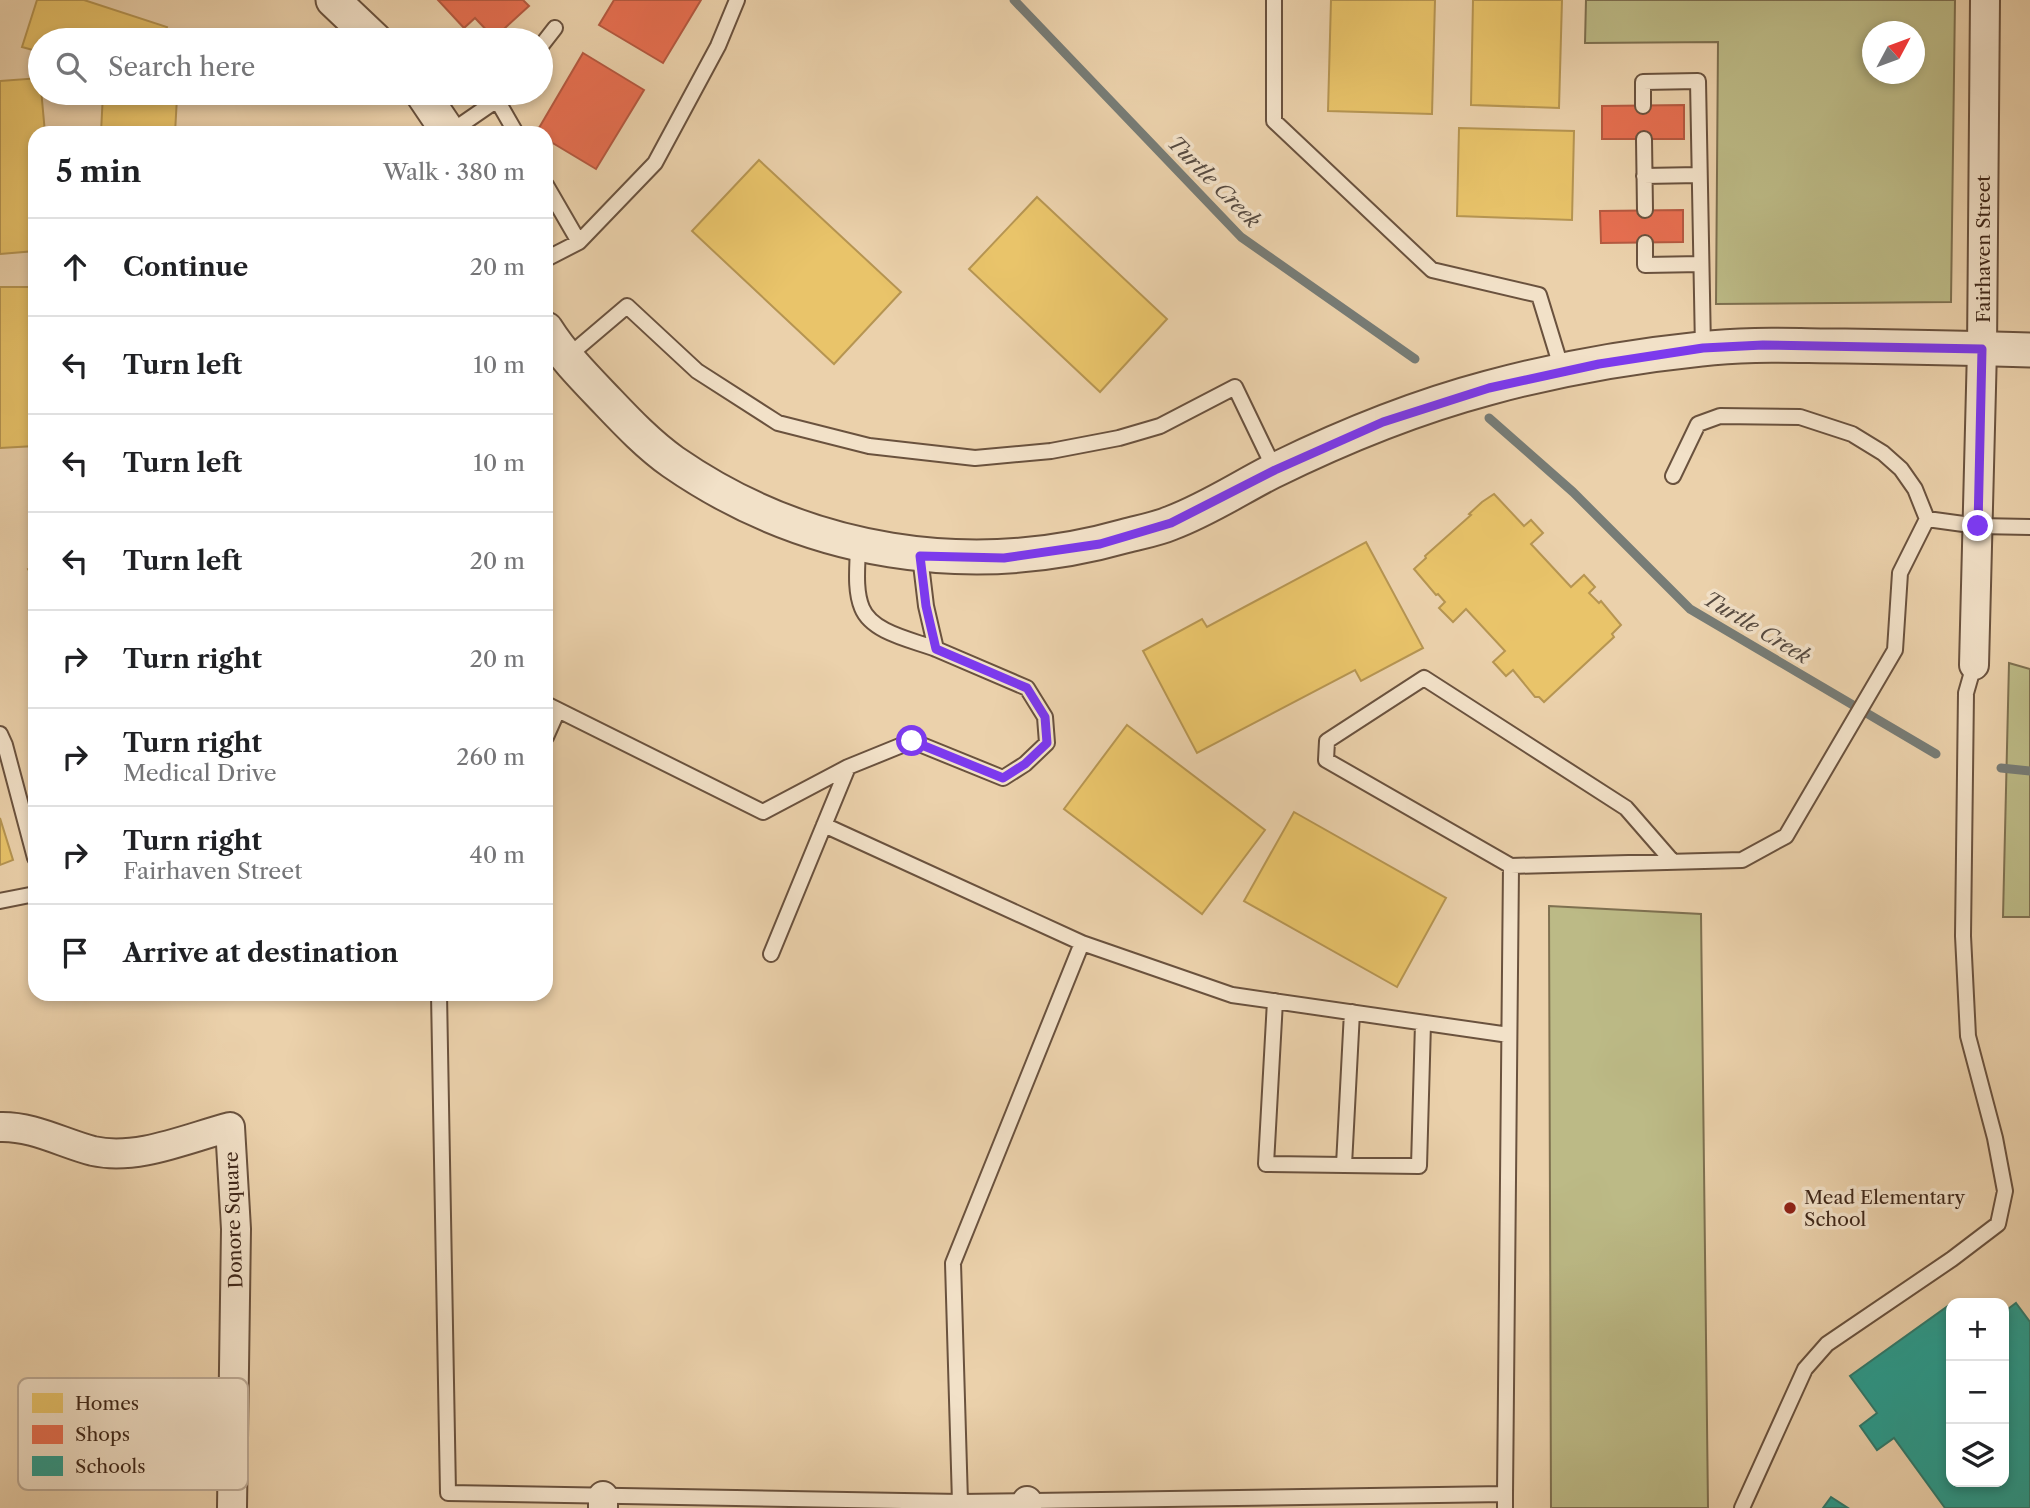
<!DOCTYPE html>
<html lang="en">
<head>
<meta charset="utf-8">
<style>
  body { margin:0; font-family:"Libre Caslon Text",serif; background:#f2f2f2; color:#202124 }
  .controls { position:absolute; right:21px; bottom:21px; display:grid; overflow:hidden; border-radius:14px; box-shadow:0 4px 10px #0003 }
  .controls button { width:63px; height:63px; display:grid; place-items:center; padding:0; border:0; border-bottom:2px solid #e0e0e0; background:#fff; color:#202124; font:35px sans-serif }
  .compass { position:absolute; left:1862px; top:21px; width:63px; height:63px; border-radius:50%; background:#fff; box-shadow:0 4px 10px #0003; rotate:49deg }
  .stop { position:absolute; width:21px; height:21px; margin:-16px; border:5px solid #7c3aed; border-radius:50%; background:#fff }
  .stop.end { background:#7c3aed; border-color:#fff; box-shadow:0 2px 7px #0008 }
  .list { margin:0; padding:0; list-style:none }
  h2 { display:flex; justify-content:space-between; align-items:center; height:91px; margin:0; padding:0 28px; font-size:30px }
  h2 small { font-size:23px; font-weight:400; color:#757577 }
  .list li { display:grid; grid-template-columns:46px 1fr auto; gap:21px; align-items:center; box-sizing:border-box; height:98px; padding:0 28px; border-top:2px solid #e0e0e0 }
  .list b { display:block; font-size:26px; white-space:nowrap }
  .list p { margin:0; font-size:23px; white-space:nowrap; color:#757577 }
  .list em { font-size:23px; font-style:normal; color:#757577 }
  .icon { flex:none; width:38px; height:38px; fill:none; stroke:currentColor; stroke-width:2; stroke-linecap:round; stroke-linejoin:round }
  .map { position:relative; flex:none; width:2030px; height:1508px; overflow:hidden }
  .search { position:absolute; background:#fff; box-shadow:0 4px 10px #0003; left:28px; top:28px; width:525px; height:77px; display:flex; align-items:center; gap:18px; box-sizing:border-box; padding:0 24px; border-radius:38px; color:#757577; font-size:26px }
  .panel { position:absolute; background:#fff; box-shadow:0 4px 10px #0003; left:28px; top:126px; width:525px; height:875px; border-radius:21px }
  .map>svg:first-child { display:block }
  .green { fill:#bcba86; stroke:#7e7050; stroke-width:2; fill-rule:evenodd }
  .homes { fill:#e9c46a; stroke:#b69552; stroke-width:2 }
  .shops { fill:#e76f51; stroke:#b55940; stroke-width:2 }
  .schools { fill:#2a9d8f; stroke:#307a6c; stroke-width:2 }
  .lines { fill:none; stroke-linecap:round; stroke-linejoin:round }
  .stream { stroke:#777c76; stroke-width:9 }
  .service-casing { stroke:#6a523e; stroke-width:18 }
  .minor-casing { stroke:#6a523e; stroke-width:32 }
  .tertiary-casing { stroke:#6a523e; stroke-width:37 }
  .service { stroke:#f2e1c8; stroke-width:14 }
  .minor { stroke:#f2e1c8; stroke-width:28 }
  .tertiary { stroke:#f2e1c8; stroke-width:33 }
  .route { stroke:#7c3aed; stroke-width:9 }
  .poi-dot { fill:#8f2418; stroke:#f2e1c8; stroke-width:2.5 }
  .labels { text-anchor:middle; stroke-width:7; stroke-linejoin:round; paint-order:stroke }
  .street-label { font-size:19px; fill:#3f2719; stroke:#f2e1c8 }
  .poi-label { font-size:19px; fill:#3f2719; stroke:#f2e1c8; text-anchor:start }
  .water-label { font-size:21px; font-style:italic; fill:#564a40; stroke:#f2e1c8 }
  .key { fill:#f2e1c8; stroke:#bca994; stroke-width:2 }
  .key-label { font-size:19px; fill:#3f2719 }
</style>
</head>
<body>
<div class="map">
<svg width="2030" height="1508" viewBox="0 0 2030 1508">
  <rect width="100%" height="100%" fill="#ebd1ab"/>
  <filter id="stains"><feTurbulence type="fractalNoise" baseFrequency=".00286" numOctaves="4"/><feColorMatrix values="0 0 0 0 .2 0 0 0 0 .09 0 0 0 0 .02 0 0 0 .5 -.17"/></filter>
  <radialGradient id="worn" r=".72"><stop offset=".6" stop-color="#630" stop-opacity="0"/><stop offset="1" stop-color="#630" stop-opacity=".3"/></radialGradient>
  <path class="green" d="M1586,0H1955L1951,302L1716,304L1718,42L1585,43ZM1872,32H1914V74H1872Z
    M2009,663L2030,669V917H2003Z
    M1549,906L1701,914L1708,1508H1551Z"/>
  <path class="homes" d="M37,0H84L167,27L162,40H40V52L22,47Z
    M1331,0H1435L1432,114L1328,111Z
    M1473,0H1562L1559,108L1471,105Z
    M40,78L45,133H35V251L0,254V81Z
    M103,93L177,97L175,133H101Z
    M1459,128L1574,131L1572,220L1457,216Z
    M759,160L901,292L834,364L692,231Z
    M1037,197L1167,319L1100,392L969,269Z
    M0,287H35V446L0,448Z
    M1494,494L1524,526L1531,520L1543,533L1531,544L1571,587L1584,575L1595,587L1589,593L1599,603L1601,601L1621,625L1612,634L1614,637L1544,702L1539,697H1535L1513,670L1506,676L1493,662L1505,651L1466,609L1453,622L1439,608L1445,602L1438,594L1436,595L1414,569L1426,558L1425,556L1471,515L1469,514L1482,502Z
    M1366,542L1423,648L1361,681L1355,670L1197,753L1143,651L1202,619L1207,627Z
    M35,565V580L28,569Z
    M1127,725L1265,830L1202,914L1064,809Z
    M1294,812L1446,898L1397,987L1244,901Z
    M0,818L13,860L0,865Z"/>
  <path class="shops" d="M438,0H523L529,6L494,38L475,18L464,28Z
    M614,0H701L663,63L599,25Z
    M583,53L644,90L596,169L546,139V133H536Z
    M1684,105V139H1602V106Z
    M1683,210V242L1601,243L1600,211Z"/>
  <path class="schools" d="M2016,1303L2030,1322V1508H1945L1894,1438L1877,1450L1860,1426L1877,1413L1850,1376L1948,1306L1951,1310V1482H2004V1312Z
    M1831,1497L1848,1508H1823Z"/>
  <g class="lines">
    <path class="stream" d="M1014,0L1241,237L1415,359
      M1489,418L1573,492L1690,609L1936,754
      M2001,768L2030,771"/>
    <g class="service-casing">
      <path id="service" d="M1274,0V121L1432,270L1539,295L1562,370
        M541,46L555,28
        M497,100L516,133
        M1643,106V82L1698,81L1703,348
        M449,133L497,100L503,93
        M1644,139L1645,210
        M1644,176L1699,175
        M546,185L579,242
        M1645,243V265L1701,264
        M546,259L579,242L655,163L718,46L737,0
        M567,357L627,306L697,371L778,423L869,446L975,458L1051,451L1119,438L1160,426L1235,387L1275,470
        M1673,476L1698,424L1720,416L1800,417L1852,434L1883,453L1901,469L1915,489L1927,519
        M858,543C858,563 854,589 862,608C872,633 913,640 936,649L926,606L920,556
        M546,704L763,812L848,767L912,741L1003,778L1025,764L1047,743L1045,717L1027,688L936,649
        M0,734L5,745L35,858
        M546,737L558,710
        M824,825L1082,943
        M1511,866L1326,760L1327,741L1424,678L1626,808L1673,862
        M0,901L35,894
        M771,954L848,767
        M439,994L448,1493L960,1502L1505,1494L1511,866L1742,860L1786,836L1895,650L1900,573L1927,519L1978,526L2030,527
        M1275,1001L1266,1164L1419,1166L1423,1023
        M1344,1165L1352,1012
        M960,1502L953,1263L1082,943L1232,995L1509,1035
        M1505,1508V1494
        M1742,1508L1805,1369L1827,1344L1952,1259L1998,1224L2005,1191L1995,1138L1968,1036L1963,936L1966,693L1974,665"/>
    </g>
    <g class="minor-casing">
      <path id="minor" d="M1974,665L1982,349L1985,0
        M0,1127C33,1126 62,1143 93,1151C137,1161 188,1138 230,1127L236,1229L232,1508
        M603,1496V1508
        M1027,1501V1508"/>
    </g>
    <g class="tertiary-casing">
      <path id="tertiary" d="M333,0L375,40
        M422,93L449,133
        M546,329C563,356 586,379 608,402C628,423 649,445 673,462C806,554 970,580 1125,536C1140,532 1157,529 1171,523C1206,510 1238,489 1271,472C1340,438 1413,408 1488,388C1554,370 1633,356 1701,349C1749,343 1797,346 1845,346C1907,347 1968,348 2030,350"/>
    </g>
    <use href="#service" class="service"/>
    <use href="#minor" class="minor"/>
    <use href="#tertiary" class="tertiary"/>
  </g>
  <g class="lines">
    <path class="route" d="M912,741L1003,778L1025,764L1047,743L1045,717L1027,688L936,649L926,606L920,556L1004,558L1100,544L1171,523L1275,470L1383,422L1489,388L1599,364L1703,348L1763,345L1982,349L1978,526"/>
  </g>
  <circle class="poi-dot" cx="1790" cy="1208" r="7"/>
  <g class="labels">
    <g class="street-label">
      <text transform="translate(1983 249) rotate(-90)" y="7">Fairhaven Street</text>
      <text transform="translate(233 1220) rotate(-92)" y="7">Donore Square</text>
    </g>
    <g class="poi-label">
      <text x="1804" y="1204">Mead Elementary<tspan x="1804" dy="22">School</tspan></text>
    </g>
    <g class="water-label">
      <text transform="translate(1214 182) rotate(45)" y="7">Turtle Creek</text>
      <text transform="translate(1757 628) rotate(31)" y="7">Turtle Creek</text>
    </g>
  </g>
  <rect x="18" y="1378" width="230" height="112" rx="10" class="key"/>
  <rect x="32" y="1393" width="31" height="20" fill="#e9c46a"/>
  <rect x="32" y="1425" width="31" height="19" fill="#e76f51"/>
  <rect x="32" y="1456" width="31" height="20" fill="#2a9d8f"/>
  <g class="key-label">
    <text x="75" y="1410">Homes</text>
    <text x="75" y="1441">Shops</text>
    <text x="75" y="1473">Schools</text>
  </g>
  <rect width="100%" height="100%" filter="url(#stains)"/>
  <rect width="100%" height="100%" fill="url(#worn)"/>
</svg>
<div class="controls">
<button>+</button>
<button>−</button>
<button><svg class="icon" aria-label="layers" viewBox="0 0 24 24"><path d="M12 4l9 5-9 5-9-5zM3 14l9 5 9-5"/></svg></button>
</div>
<svg class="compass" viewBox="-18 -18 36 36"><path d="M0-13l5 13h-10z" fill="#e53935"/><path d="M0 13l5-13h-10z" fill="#757577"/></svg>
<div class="stop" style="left:912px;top:741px"></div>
<div class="stop end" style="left:1978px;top:526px"></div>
<div class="search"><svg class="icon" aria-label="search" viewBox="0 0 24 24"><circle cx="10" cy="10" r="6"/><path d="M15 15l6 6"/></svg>Search here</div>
<section class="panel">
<h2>5 min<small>Walk · 380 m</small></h2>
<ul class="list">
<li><svg class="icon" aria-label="ahead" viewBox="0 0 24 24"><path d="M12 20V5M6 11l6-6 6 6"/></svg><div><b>Continue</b></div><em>20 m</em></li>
<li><svg class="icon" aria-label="left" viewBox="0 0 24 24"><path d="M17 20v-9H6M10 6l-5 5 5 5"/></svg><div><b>Turn left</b></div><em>10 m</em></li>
<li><svg class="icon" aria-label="left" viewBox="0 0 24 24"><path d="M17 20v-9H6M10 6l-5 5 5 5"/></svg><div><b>Turn left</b></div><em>10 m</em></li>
<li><svg class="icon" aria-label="left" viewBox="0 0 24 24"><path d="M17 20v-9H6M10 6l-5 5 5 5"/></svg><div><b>Turn left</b></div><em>20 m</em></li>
<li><svg class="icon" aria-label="right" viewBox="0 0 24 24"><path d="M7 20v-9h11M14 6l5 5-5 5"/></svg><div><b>Turn right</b></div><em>20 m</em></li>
<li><svg class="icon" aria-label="right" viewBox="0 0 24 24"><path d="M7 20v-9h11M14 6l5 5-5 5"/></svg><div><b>Turn right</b><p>Medical Drive</p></div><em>260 m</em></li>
<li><svg class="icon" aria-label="right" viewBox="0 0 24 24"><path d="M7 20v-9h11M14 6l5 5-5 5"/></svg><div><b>Turn right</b><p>Fairhaven Street</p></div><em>40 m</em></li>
<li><svg class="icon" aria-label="arrive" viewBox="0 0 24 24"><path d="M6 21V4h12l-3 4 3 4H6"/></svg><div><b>Arrive at destination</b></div></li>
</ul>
</section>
</div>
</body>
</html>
